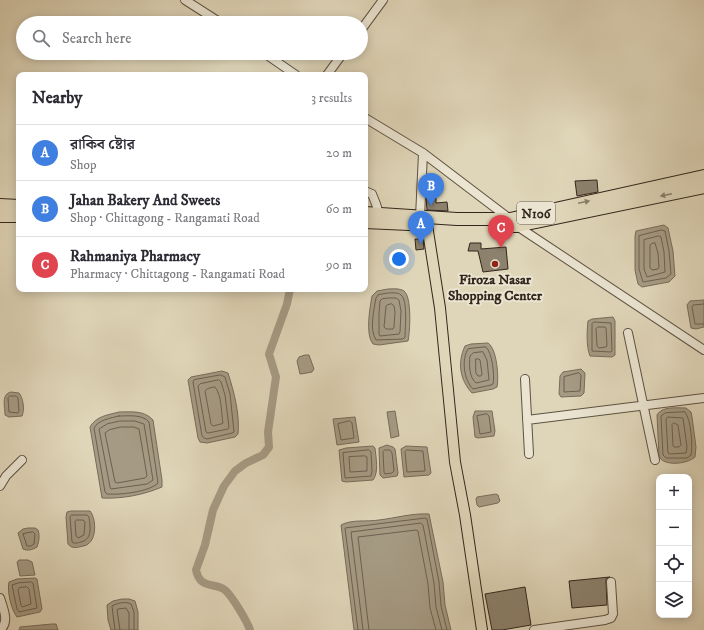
<!DOCTYPE html>
<html lang="en">
<head>
<meta charset="utf-8">
<style>
  body { margin:0; font-family:"IM FELL DW Pica","Noto Serif Bengali",serif; background:#f7f7f7; color:#2b2b33 }
  .controls { position:absolute; right:12px; bottom:12px; display:grid; overflow:hidden; border-radius:8px; box-shadow:0 2px 10px #0003 }
  .controls button { width:36px; height:36px; display:grid; place-items:center; padding:0; border:0; border-bottom:1px solid #e1e1e2; background:#fff; color:#2b2b33; font:20px sans-serif }
  .you { position:absolute; left:399px; top:259px; width:14px; height:14px; margin:-10px; border:3px solid #fff; border-radius:50%; background:#1a73e8; box-shadow:0 0 0 6px #1a73e833 }
  .badge { display:grid; place-items:center; width:26px; height:26px; border-radius:50%; background:#8f2418; color:#fff; font-size:13px; font-weight:700 }
  .pin { position:absolute; translate:-50% -33px; filter:drop-shadow(0 1px 2px #0008) }
  .pin::after { content:''; position:absolute; top:21px; width:14px; height:12px; background:inherit; clip-path:polygon(0 0,100% 0,50% 100%) }
  .list { margin:0; padding:0; list-style:none }
  h2 { display:flex; justify-content:space-between; align-items:center; height:52px; margin:0; padding:0 16px; font-size:17px }
  h2 small { font-size:13px; font-weight:400; color:#7c7c81 }
  .list li { display:grid; grid-template-columns:26px 1fr auto; gap:12px; align-items:center; box-sizing:border-box; height:56px; padding:0 16px; border-top:1px solid #e1e1e2 }
  .list b { display:block; font-size:15px; white-space:nowrap }
  .list p { margin:0; font-size:13px; white-space:nowrap; color:#7c7c81 }
  .list em { font-size:13px; font-style:normal; color:#7c7c81 }
  .icon { flex:none; width:22px; height:22px; fill:none; stroke:currentColor; stroke-width:2; stroke-linecap:round; stroke-linejoin:round }
  .map { position:relative; flex:none; width:704px; height:630px; overflow:hidden }
  .search { position:absolute; background:#fff; box-shadow:0 2px 10px #0003; left:16px; top:16px; width:352px; height:44px; display:flex; align-items:center; gap:10px; box-sizing:border-box; padding:0 14px; border-radius:22px; color:#7c7c81; font-size:15px }
  .panel { position:absolute; background:#fff; box-shadow:0 2px 10px #0003; left:16px; top:72px; width:352px; height:220px; border-radius:8px }
  .map>svg:first-child { display:block }
  .water { fill:#a59a83; stroke:#776c5a }
  .lines { fill:none; stroke-linecap:round; stroke-linejoin:round }
  .shore { stroke:#6c6050; stroke-width:1 }
  .canal { stroke:#a59a83; stroke-width:8 }
  .building { fill:#8c816d; stroke:#33261c }
  .minor-casing { stroke:#5e5243; stroke-width:10 }
  .major-casing { stroke:#33261c; stroke-width:12 }
  .highway-casing { stroke:#33261c; stroke-width:14 }
  .minor { stroke:#eae4d1; stroke-width:8 }
  .major { stroke:#dfd5b8; stroke-width:10 }
  .highway { stroke:#dfd5b8; stroke-width:12 }
  .oneway { fill:#897e6a }
  .poi-dot { fill:#8f2418; stroke:#eae4d1; stroke-width:1.5 }
  .labels { text-anchor:middle; stroke-width:4; stroke-linejoin:round; paint-order:stroke }
  .shield { fill:#eae4d1; stroke:#6a5f52; stroke-width:1 }
  .shield-label { font-size:13px; font-weight:bold; fill:#33261c }
  .poi-label { font-size:14px; font-weight:bold; fill:#33261c; stroke:#eae4d1 }
</style>
</head>
<body>
<div class="map">
<svg width="704" height="630" viewBox="0 0 704 630">
  <rect width="100%" height="100%" fill="#dfd5b8"/>
  <filter id="stains"><feTurbulence type="fractalNoise" baseFrequency=".005" numOctaves="4"/><feColorMatrix values="0 0 0 0 .2 0 0 0 0 .09 0 0 0 0 .02 0 0 0 .5 -.17"/></filter>
  <radialGradient id="worn" r=".72"><stop offset=".6" stop-color="#630" stop-opacity="0"/><stop offset="1" stop-color="#630" stop-opacity=".3"/></radialGradient>
  <path class="water" d="M664,225L668,228L673,251L675,276L669,282L642,287L638,284L635,270V236L636,231Z
    M388,289C393,289 399,288 404,291C412,297 410,332 408,341L379,345L373,344C365,335 370,307 372,296L377,291Z
    M704,300V327L696,329L691,328L687,305L690,301Z
    M613,317L615,321V355L612,357L590,356C586,346 587,331 588,321L592,319Z
    M488,343C497,349 499,377 497,387L493,389L472,393C460,380 457,363 465,346L471,344Z
    M305,355H309L314,369L312,372L301,374H300L297,361L299,357Z
    M581,369L585,373L584,393L581,396L561,397L559,394L560,376L563,372Z
    M222,371L228,373C234,392 240,414 238,434L235,437L207,443L200,442L198,438L188,380L191,377Z
    M11,392L19,393C23,398 25,409 22,416L9,417L5,415C5,407 1,394 11,392Z
    M686,408L691,412L692,417L696,447L695,457C688,464 663,467 659,456L657,415C662,406 676,408 686,408Z
    M395,411L399,436L391,438L387,412Z
    M475,411H492L495,431L494,436L478,438L475,437L473,417Z
    M119,412C131,412 144,410 153,420L162,480V487C143,495 122,499 102,498L90,427C96,416 108,415 119,412Z
    M355,417L359,442L337,445L333,419Z
    M387,445L393,447L395,449L398,473L397,476L383,478L380,475L379,448Z
    M373,446L375,448C376,458 379,472 373,480L346,482L342,481L339,450L346,448Z
    M406,446L427,447L431,473L429,475L404,477L401,449Z
    M496,494L498,495L500,501L498,503L479,507L477,505L476,499L477,497Z
    M71,511H90C96,518 97,538 88,544C86,546 82,546 79,547C75,548 71,548 68,544L66,517L67,512Z
    M429,514L443,582L445,605L451,630H354L341,525C352,519 367,522 379,520C396,518 412,513 429,514Z
    M28,528H35L38,530C40,536 39,541 37,547C32,550 28,551 23,549L18,533L23,529Z
    M19,560H28L32,562L35,575L20,576L17,562Z
    M35,578L37,579L42,609L40,612L17,617C11,609 7,592 9,582L17,579Z
    M122,599H129L135,601L138,612V630H111L108,620L107,605L113,601Z
    M52,624H56L58,630H19L20,627Z"/>
  <g class="lines">
    <path class="shore" d="M662,230L665,231L669,251L671,274L666,278L643,282L639,269V236Z
      M659,236L661,237L664,252L665,272L647,277L644,269V240Z
      M655,243L658,253L659,267L658,269L652,270L650,268V245L651,244Z
      M388,293C392,293 398,292 401,295C408,300 405,329 405,337L403,339L376,340C369,329 374,310 376,298L378,295Z
      M389,298H396L399,300L401,311L400,332L399,334L380,336L379,334V314L380,301L382,299Z
      M392,304L394,306L395,312L394,327L393,329H386L384,327L386,306L387,305Z
      M704,304L693,305L692,307L695,324H704
      M594,322L611,323L612,351L611,352L592,351V324Z
      M598,327H605L606,328L607,346L606,347L599,348L597,346L596,329Z
      M486,347C492,352 495,376 493,384L491,385L473,389C464,380 461,360 468,349Z
      M483,352L487,360L489,380L476,383C469,377 469,365 470,356L473,353Z
      M476,359H479L480,360L482,374L481,376H478L476,373Z
      M579,373L581,375L580,391L564,392V377Z
      M221,375L225,377L230,394L234,432L232,433L207,439L204,438L202,436L193,382L194,380Z
      M219,380L221,382L225,395L229,427L228,429L208,433L206,432L198,386L200,384Z
      M215,387C222,395 221,412 223,423L221,424L213,426L211,424L205,391L207,389Z
      M10,396H16L18,398L19,411L18,413L9,412L8,398Z
      M685,412C691,419 693,446 691,455L687,458H666L663,455L661,416L665,413Z
      M487,414L489,416L491,432L480,434L477,416Z
      M119,416C129,416 142,414 149,422L158,483C149,492 120,495 107,494L105,492L94,428C98,420 111,418 119,416Z
      M668,417L683,418L687,447L686,453L670,454L668,453L666,420Z
      M120,421H135L144,424L153,480L147,484L111,489L110,487L99,429L107,424Z
      M350,421L352,423L354,438L341,440L338,424Z
      M674,423L678,425L681,445L679,447H674L673,446L672,425Z
      M121,427H134L139,429L147,476L145,478L117,483L115,482L105,433L109,430Z
      M369,450L371,452L372,471L371,476L345,478L343,453Z
      M385,450H390L392,453L394,471L392,473L385,474L384,472L383,452Z
      M407,450L423,451L425,471L407,472L405,452Z
      M365,456L367,457V471L350,472L349,457Z
      M72,515H87L89,517C90,526 93,539 81,542C77,543 75,544 72,542L70,517Z
      M77,520H83L85,522L84,535L78,538L76,536L75,522Z
      M33,532L35,534L34,544L31,546H27L23,534Z
      M31,582L33,583L37,608L19,612L17,609L12,585L18,583Z
      M27,587L29,589L31,604L22,607L21,605L18,590L19,588Z
      M115,630L112,606C117,603 126,601 131,604L134,612V630
      M120,630L117,610L118,609L126,608L129,613V630
      M358,630L345,528L425,518L427,519L439,582L441,606L447,630
      M363,630L351,532L421,523L423,525L434,583L436,607L442,630
      M369,630L358,537L416,530L418,531L428,584L430,608L436,630"/>
    <path class="canal" d="M250,630C247,621 232,596 225,590C215,582 200,590 196,570L205,545L213,510L224,486L235,471L246,463L263,455L269,447L268,432L276,377L269,354L287,304L290,289"/>
  </g>
  <path class="building" d="M597,180L598,192L577,196L575,181Z
    M426,198H436V203L447,202L448,211L427,210Z
    M415,239H423L424,249L416,250Z
    M470,243H481V249L506,247L508,269L483,272L478,251H468Z
    M610,577L606,579V582L607,605L572,608L569,581Z
    M525,587L531,625L502,630H492L485,594Z"/>
  <g class="lines">
    <g class="minor-casing">
      <path id="minor" d="M185,0L221,23
        M361,30L383,0
        M264,53L296,75
        M327,75L343,53
        M365,118L423,153L510,219
        M365,191L372,194L376,204L379,214
        M420,217L423,153
        M517,226L704,350
        M628,333L655,460
        M525,379L529,454
        M527,420L704,398
        M0,486L6,476L22,460
        M0,598C3,608 10,622 0,630
        M534,630L605,620L611,618L613,614L611,582"/>
    </g>
    <g class="major-casing">
      <path id="major" d="M427,225L440,308L455,462L465,515L482,630"/>
    </g>
    <g class="highway-casing">
      <path id="highway" d="M0,205L19,206
        M365,213L457,219H510L704,176
        M0,216H19
        M365,222L409,224
        M501,226H517L704,187"/>
    </g>
    <use href="#minor" class="minor"/>
    <use href="#major" class="major"/>
    <use href="#highway" class="highway"/>
  </g>
  <defs><path id="oneway-solid" d="M-6-.8H1V-3.2L6.5 0L1 3.2V.8H-6Z"/></defs>
  <g class="oneway">
    <use href="#oneway-solid" transform="translate(666 195) rotate(168)"/>
    <use href="#oneway-solid" transform="translate(584 202) rotate(-12)"/>
  </g>
  <circle class="poi-dot" cx="495" cy="264" r="4"/>
  <g class="labels">
    <rect class="shield" x="517" y="202" width="38" height="22" rx="3"/>
    <g class="shield-label">
      <text x="536" y="218">N106</text>
    </g>
    <g class="poi-label">
      <text x="495" y="284">Firoza Nasar<tspan x="495" dy="16">Shopping Center</tspan></text>
    </g>
  </g>
  <rect width="100%" height="100%" filter="url(#stains)"/>
  <rect width="100%" height="100%" fill="url(#worn)"/>
</svg>
<div class="controls">
<button>+</button>
<button>−</button>
<button><svg class="icon" aria-label="locate" viewBox="0 0 24 24"><circle cx="12" cy="12" r="6"/><path d="M12 2v4M12 18v4M2 12h4M18 12h4"/></svg></button>
<button><svg class="icon" aria-label="layers" viewBox="0 0 24 24"><path d="M12 4l9 5-9 5-9-5zM3 14l9 5 9-5"/></svg></button>
</div>
<div class="you"></div>
<div class="pin badge" style="left:421px;top:244px;background:#3f7fe0">A</div>
<div class="pin badge" style="left:431px;top:206px;background:#3f7fe0">B</div>
<div class="pin badge" style="left:501px;top:248px;background:#e0444e">C</div>
<div class="search"><svg class="icon" aria-label="search" viewBox="0 0 24 24"><circle cx="10" cy="10" r="6"/><path d="M15 15l6 6"/></svg>Search here</div>
<section class="panel">
<h2>Nearby<small>3 results</small></h2>
<ul class="list">
<li><span class="badge" style="background:#3f7fe0">A</span><div><b>রাকিব ষ্টোর</b><p>Shop</p></div><em>20 m</em></li>
<li><span class="badge" style="background:#3f7fe0">B</span><div><b>Jahan Bakery And Sweets</b><p>Shop · Chittagong - Rangamati Road</p></div><em>60 m</em></li>
<li><span class="badge" style="background:#e0444e">C</span><div><b>Rahmaniya Pharmacy</b><p>Pharmacy · Chittagong - Rangamati Road</p></div><em>90 m</em></li>
</ul>
</section>
</div>
</body>
</html>
